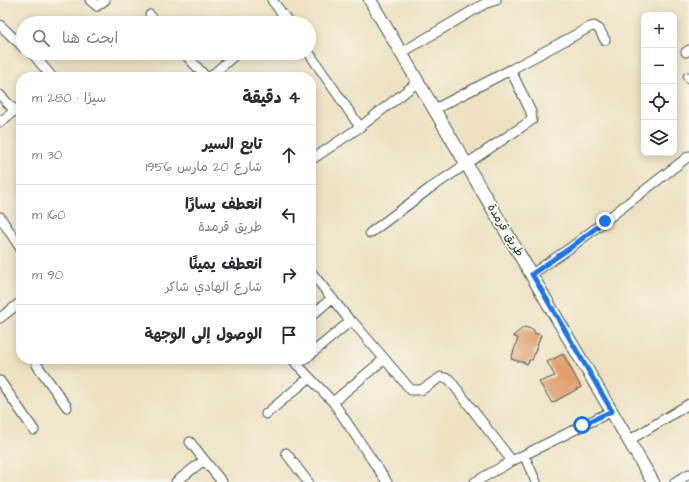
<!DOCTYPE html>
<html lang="ar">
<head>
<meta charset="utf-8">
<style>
  body { margin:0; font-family:"Architects Daughter","Playpen Sans Arabic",sans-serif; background:#f7f7f7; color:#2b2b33; direction:rtl }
  .controls { position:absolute; right:12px; top:12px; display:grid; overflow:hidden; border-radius:8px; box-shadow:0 2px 10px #0003 }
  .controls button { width:36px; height:36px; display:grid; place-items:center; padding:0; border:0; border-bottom:1px solid #e1e1e2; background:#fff; color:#2b2b33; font:20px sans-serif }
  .stop { position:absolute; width:12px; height:12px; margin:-9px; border:3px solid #1a73e8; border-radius:50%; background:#fff }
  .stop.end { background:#1a73e8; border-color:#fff; box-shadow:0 1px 4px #0008 }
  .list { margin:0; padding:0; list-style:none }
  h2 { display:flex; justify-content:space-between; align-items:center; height:52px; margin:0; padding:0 16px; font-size:17px }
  h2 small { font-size:13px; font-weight:400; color:#7c7c81 }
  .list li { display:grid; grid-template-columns:26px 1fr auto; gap:12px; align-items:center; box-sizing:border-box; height:60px; padding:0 16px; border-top:1px solid #e1e1e2 }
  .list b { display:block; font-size:15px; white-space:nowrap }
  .list p { margin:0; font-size:13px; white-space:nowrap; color:#7c7c81 }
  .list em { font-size:13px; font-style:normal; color:#7c7c81 }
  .icon { flex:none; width:22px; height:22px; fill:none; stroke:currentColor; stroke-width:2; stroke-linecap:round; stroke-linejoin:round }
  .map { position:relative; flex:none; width:689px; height:482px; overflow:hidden; direction:ltr }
  .search { position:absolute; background:#fff; box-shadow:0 2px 10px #0003; left:16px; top:16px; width:300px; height:44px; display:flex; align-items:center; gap:10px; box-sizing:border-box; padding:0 14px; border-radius:22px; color:#7c7c81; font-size:15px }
  .panel { position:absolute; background:#fff; box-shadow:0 2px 10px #0003; left:16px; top:72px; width:300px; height:292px; border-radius:16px; direction:rtl }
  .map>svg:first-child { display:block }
  .building { fill:#e09e6c }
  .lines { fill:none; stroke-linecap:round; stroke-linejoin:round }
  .minor-casing { stroke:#3e5649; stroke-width:11 }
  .major-casing { stroke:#3e5649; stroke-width:14 }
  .minor { stroke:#fff; stroke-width:9 }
  .major { stroke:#fff; stroke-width:12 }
  .route { stroke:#1a73e8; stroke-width:5 }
  .labels { text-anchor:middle; stroke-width:3.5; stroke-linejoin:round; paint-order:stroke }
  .street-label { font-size:12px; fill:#1f3d34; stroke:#f7f3e8 }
</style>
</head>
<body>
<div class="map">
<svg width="689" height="482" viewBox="0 0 689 482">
  <rect width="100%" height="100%" fill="#f7f3e8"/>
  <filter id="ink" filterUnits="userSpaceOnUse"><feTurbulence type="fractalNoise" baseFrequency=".025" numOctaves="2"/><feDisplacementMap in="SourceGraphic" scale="8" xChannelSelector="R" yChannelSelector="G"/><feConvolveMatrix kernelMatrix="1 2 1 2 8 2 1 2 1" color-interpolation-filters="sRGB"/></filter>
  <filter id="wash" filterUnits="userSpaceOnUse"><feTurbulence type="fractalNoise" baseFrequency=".012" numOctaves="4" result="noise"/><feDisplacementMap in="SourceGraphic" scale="16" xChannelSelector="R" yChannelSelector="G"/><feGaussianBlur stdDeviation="0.9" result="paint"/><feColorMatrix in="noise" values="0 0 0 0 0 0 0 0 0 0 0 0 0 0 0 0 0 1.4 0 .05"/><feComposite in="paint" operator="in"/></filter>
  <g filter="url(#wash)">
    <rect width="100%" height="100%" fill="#eee2c3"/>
    <g id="blocks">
      <path class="building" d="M524,327L534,330V333L541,335L532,360H529L528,364L511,359L518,338L513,336Z
        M563,354L581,387L552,403L539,382L555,376L547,362Z"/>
    </g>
  </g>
  <g filter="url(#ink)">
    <use href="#blocks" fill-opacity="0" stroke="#3e5649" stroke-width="1"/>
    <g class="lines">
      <g class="minor-casing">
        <path id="minor" d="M90,0L97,6L105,0
          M272,0L289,23
          M150,15L156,23
          M275,23L284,16
          M0,25L23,47
          M686,52L689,50
          M32,53L52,77
          M184,53L206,77
          M309,53L360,127
          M401,53L484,4L496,0
          M210,77L237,53
          M688,77L689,78
          M0,95L15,111
          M435,109L512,69
          M0,122L21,106
          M311,160L360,127L418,82
          M0,217L21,249
          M370,233L429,189L532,120L531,112L513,75L512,69L590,27L594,26L599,29L605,40
          M311,272L351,322
          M532,274L570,248L689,156
          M311,316L332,298
          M0,318L21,302
          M311,354L347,324L353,322L411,390H421L441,377L449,379L512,461
          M36,359L37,365L67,407
          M292,359L333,402L387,482
          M297,365L305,359
          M0,381L34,430
          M333,402L383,360
          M266,414L309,378
          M628,441L689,404
          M190,442L222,482
          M286,453L308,482
          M524,455L536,482
          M176,482L204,460
          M475,482L512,461L612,411
          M675,482L689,474"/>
      </g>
      <g class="major-casing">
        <path id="major" d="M370,0L653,482"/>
      </g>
      <use href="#minor" class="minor"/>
      <use href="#major" class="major"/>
    </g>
  </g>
  <g class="lines" filter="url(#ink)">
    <path class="route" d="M582,425L612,411L532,274L570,248L605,221"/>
  </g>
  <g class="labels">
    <g class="street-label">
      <text transform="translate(506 230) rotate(59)" y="4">طريق قرمدة</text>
    </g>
  </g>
</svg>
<div class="controls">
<button>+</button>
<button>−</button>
<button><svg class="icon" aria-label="locate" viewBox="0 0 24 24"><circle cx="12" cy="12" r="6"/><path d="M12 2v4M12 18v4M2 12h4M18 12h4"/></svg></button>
<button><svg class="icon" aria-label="layers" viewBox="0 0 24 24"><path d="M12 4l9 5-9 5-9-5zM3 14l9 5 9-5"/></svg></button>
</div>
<div class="stop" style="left:582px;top:425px"></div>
<div class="stop end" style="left:605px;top:221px"></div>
<div class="search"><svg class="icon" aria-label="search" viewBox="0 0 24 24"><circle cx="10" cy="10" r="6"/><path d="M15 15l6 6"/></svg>ابحث هنا</div>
<section class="panel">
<h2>4 دقيقة<small>سيرًا · 280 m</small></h2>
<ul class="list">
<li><svg class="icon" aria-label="ahead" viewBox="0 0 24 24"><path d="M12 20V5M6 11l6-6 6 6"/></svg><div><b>تابع السير</b><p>شارع 20 مارس 1956</p></div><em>30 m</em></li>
<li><svg class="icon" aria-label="left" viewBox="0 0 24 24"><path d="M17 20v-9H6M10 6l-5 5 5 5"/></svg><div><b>انعطف يسارًا</b><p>طريق قرمدة</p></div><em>160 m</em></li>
<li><svg class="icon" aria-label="right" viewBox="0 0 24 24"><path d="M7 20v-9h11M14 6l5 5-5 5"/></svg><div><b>انعطف يمينًا</b><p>شارع الهادي شاكر</p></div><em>90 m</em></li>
<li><svg class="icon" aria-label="arrive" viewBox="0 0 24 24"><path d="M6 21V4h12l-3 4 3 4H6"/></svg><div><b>الوصول إلى الوجهة</b></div></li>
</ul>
</section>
</div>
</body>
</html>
